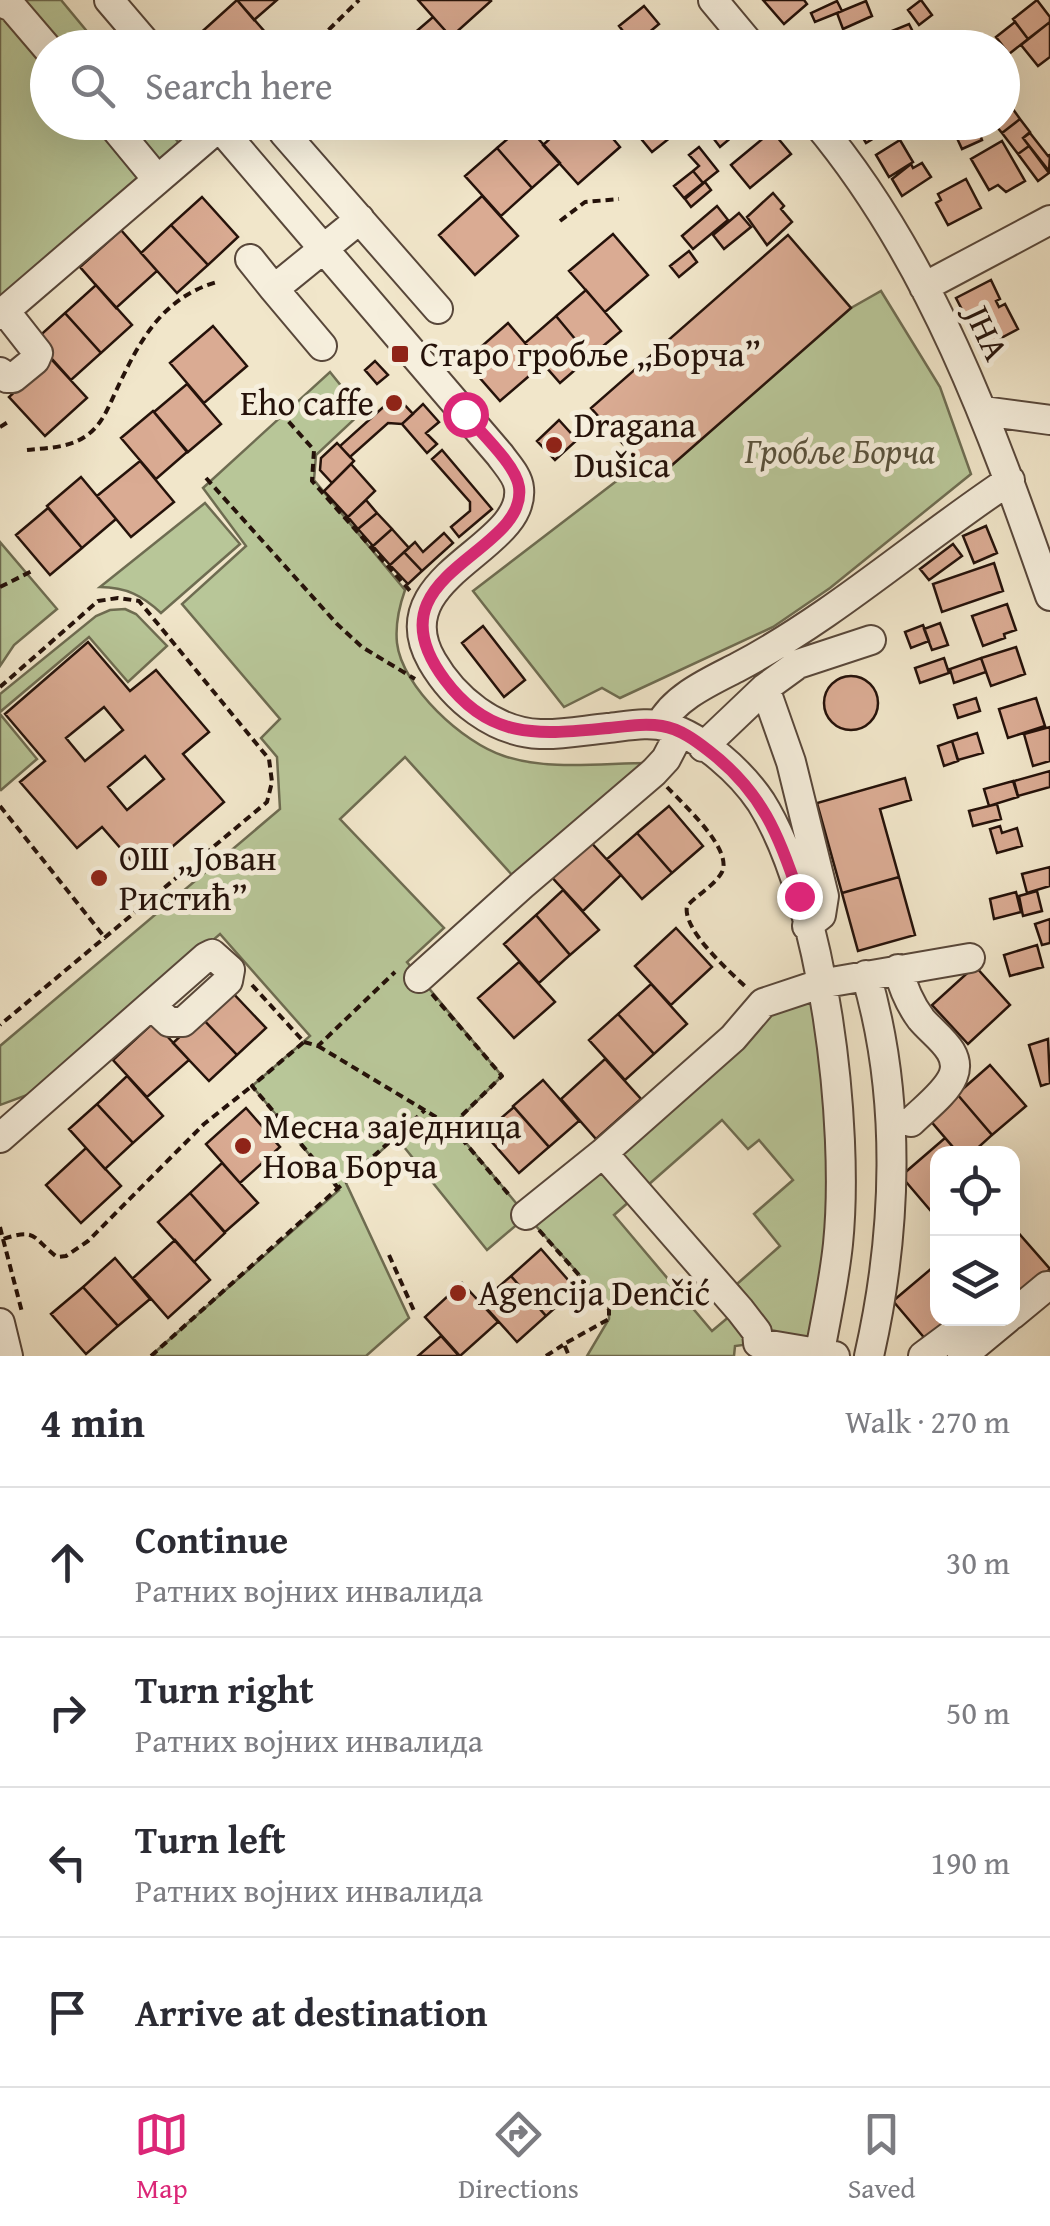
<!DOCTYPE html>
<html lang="en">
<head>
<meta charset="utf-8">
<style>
  body { margin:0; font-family:"Gentium Book Plus",serif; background:#f2f2f3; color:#2b2b33 }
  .controls { position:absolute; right:30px; bottom:30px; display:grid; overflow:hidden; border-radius:20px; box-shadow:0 10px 40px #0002 }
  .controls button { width:90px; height:90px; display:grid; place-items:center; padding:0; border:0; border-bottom:2px solid #e1e1e2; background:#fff; color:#2b2b33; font:50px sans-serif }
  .stop { position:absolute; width:30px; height:30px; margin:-22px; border:8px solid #db2777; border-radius:50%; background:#fff }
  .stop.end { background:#db2777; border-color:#fff; box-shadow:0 2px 10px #0008 }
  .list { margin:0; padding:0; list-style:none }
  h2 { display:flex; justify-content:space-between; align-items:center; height:130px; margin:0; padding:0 40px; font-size:42px }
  h2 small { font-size:32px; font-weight:400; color:#7c7c81 }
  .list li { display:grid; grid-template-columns:65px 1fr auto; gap:30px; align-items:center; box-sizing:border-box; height:150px; padding:0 40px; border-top:2px solid #e1e1e2 }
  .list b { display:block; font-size:38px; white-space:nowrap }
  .list p { margin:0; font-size:32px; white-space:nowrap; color:#7c7c81 }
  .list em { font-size:32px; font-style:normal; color:#7c7c81 }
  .icon { flex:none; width:55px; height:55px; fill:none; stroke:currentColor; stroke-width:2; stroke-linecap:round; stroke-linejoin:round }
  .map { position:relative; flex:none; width:1050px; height:1356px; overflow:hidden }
  .search { position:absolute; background:#fff; box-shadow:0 10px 40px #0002; left:30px; right:30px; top:30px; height:110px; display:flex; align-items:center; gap:25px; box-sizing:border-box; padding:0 35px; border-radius:55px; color:#7c7c81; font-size:38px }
  .sheet { height:730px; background:#fff }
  nav { display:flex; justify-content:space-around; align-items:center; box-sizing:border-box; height:140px; border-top:2px solid #e1e1e2; background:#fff; font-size:28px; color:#7c7c81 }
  nav a { display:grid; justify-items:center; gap:5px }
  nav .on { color:#db2777 }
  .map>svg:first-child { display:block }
  .green { fill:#b8c698; stroke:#6e6c51; stroke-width:2.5; fill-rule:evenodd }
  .building { fill:#daab93; stroke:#25120a; stroke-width:2.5; fill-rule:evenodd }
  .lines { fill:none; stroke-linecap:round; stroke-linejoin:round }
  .minor-casing { stroke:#58473a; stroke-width:32 }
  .path { stroke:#25120a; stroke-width:4; stroke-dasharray:8 5; stroke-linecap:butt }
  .minor { stroke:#f6efdd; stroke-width:28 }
  .route { stroke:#db2777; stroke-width:12 }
  .poi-dot { fill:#8f2418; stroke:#f6efdd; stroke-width:4 }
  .labels { text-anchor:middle; stroke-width:10; stroke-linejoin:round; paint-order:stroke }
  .street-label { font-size:35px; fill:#25120a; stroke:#f6efdd }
  .poi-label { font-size:35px; fill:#25120a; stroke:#f6efdd; text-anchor:start }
  .park-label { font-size:35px; font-style:italic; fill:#58513c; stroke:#f6efdd }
</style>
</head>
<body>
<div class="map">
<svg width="1050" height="1356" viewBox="0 0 1050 1356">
  <rect width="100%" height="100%" fill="#f1e6ca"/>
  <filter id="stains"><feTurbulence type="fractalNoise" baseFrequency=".002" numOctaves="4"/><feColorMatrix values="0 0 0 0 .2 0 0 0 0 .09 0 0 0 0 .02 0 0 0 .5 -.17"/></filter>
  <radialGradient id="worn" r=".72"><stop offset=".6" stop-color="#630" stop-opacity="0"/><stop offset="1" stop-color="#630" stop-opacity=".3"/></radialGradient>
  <path class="green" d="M0,0H61L100,47L48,48V122L162,123L185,150L0,303Z
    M881,291L940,387L971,474L830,588L773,627L620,698L602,688L564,707L473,591L640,463L655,480L851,308Z
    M330,372L362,412L316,455L314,480L405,590C399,607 395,624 397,643C402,687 463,743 504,756C549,771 603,763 649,763L513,876L405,757L340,819L444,928L407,962L502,1076L452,1126L526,1215L733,1038L820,984L834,1065L819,1356H753L757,1343L735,1346L734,1356H587L609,1319V1308L527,1216L487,1250L396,1137L346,1183L409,1318L366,1356H156L154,1353L339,1190L252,1086L310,1036L220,934L57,1076L30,1094L0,1105V1046L280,809L277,757L261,738L280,719L182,604L246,546L203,488ZM722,1120L748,1149L759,1140L793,1180L754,1214L780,1246L737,1284L749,1300L712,1331L614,1215Z
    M205,503L240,544L161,613C143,596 126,587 100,587Z
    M0,542L57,609L14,645L0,666Z
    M125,609L136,614L167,646L128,682L89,637L0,712V694L96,616L110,610Z
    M0,714L37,759L1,790L0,789Z"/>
  <path class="building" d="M237,0L272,40L263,48H203L195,38Z
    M237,0H277L254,20Z
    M418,0H490L491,1L451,37Z
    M763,0H804L807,4L784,24Z
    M921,0L932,15L919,25L908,10Z
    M1037,0L1050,17V22L1028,39L1013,19Z
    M837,1L842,11L815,22L811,13Z
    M866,1L872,16L843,29L837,13Z
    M644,6L659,24L634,45L619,26Z
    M433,17L451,37L460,48H409L404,42Z
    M1015,22L1028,39L1009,54L996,37Z
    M1050,22V57L1038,66L1021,45Z
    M909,24L916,38L895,48H882L877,37Z
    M1007,101L1020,119L1002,133L993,122H1002V104Z
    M1020,119L1030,132L1023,138L1029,146L1018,154L1002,133Z
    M568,122H599L620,147L578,184L543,145Z
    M665,122H690L652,152L642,140Z
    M701,122H742L745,126L720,147Z
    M861,122H897V124L866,143L856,126Z
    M525,124L560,163L532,188L497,148Z
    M977,127L982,140L962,149L956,136Z
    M772,131L791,154L750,188L731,165Z
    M1030,133L1048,156L1050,155L1049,171L1023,138Z
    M900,140L913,162L889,177L876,155Z
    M1002,141L1025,181L1006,192L998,185L989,190L971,159Z
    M1029,146L1049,173L1038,181L1018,154Z
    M699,147L718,171L703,183L693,171L699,166L689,155Z
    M497,148L532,188L501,216L465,176Z
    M922,163L931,177L902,196L892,179L911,164L913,168Z
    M693,171L703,183L684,198L674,186Z
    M966,179L981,208L948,225L936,203L941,200L938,194Z
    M705,182L711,190L691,207L685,199Z
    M773,193L784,206L781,209L792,222L767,245L747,217Z
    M482,196L518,236L475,275L439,235Z
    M202,197L238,237L208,265L171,225Z
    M717,206L728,220L693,249L682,236Z
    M739,213L751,227L724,249L713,235Z
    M171,225L208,265L177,293L141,253Z
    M121,230L157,271L116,308L80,267Z
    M613,234L648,275L605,312L569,271Z
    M788,235L851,308L655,480L591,408Z
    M689,251L697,262L679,277L670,266Z
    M991,280L1000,299L996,301L999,307L1005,304L1018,329L982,348L956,298Z
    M96,285L132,325L101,353L65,313Z
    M586,290L621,331L590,357L556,316Z
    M65,313L101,353L71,380L35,340Z
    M556,316L590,357L560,383L525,343Z
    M508,323L543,364L500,401L465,361Z
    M213,326L247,366L204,403L170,363Z
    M51,359L87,398L45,436L9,397Z
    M375,361L388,375L377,384L365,370Z
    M187,384L221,424L188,452L154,412Z
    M390,401H401L413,414L402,424L388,423L350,457L340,446Z
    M423,404L439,422L426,433L437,444L427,453L402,424Z
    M153,411L187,452L156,479L121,438Z
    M559,420L577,440L555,460L537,441Z
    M337,443L354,461L332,483L320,470L321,458Z
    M442,450L492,509L459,537L451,527L470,511V502L432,459Z
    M140,461L174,502L131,537L97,496Z
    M351,464L375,491L348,517L324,491Z
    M81,477L116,519L82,548L47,506Z
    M366,500L377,513L358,529L348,517Z
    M48,508L82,548L50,575L16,535Z
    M377,513L392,529L373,546L358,529Z
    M986,526L997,553L974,563L963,536Z
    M392,529L409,548L390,565L373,546Z
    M444,533L453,543L422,571L404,552L415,542L423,552Z
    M953,544L962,556L929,580L920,569Z
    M404,552L422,571L408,584L390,565Z
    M994,563L1003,591L942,612L933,584Z
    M1007,604L1016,630L1004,634L1005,638L983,646L972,616Z
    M940,623L948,645L932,650L924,629Z
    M923,625L929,641L911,648L905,632Z
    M483,626L525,680L504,697L462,643Z
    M88,642L130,691L156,670L209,732L183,754L224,802L142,873L102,827L77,848L20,782L45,761L5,714ZM104,707L123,730L85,761L66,738ZM145,756L164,779L127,810L108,787Z
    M1016,647L1025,674L991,686L981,658Z
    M944,658L949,673L920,683L915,668Z
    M981,658L986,672L954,683L950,669Z
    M824 703a27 27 0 1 1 54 0a27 27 0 1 1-54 0Z
    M976,698L980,711L958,718L954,705Z
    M1036,698L1045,726L1008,738L999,709Z
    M1050,727V761L1033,766L1024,734Z
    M977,733L983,753L958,760L952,741Z
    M952,741L958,761L944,766L938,746Z
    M1050,771V787L1018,796L1014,781Z
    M905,778L911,800L880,809L899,877L842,893L817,803Z
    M1013,781L1018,797L989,806L984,789Z
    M997,804L1001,819L973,826L969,811Z
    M669,806L703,846L672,873L637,833Z
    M1000,826L1002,833L1017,828L1022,846L997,853L990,829Z
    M637,833L672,873L642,899L607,859Z
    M586,837L621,875L583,911L548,873Z
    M1050,867V886L1027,893L1022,874Z
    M899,877L915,935L858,951L842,893Z
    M563,890L599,930L570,955L536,915Z
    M1037,891L1042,911L1023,916L1019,896Z
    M1016,892L1021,912L994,919L990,899Z
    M536,915L570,955L539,983L504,944Z
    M1050,919V943L1042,945L1035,924Z
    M676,928L712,967L671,1005L635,966Z
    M1037,945L1043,967L1010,976L1004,955Z
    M519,962L555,1002L514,1038L478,998Z
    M975,966L1010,1005L968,1044L932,1005Z
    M651,984L687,1024L654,1054L618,1014Z
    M230,990L266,1028L237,1055L201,1017Z
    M618,1014L654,1054L625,1080L589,1040Z
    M201,1017L237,1055L209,1081L173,1043Z
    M154,1022L189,1060L147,1097L113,1060Z
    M1048,1039L1050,1083L1041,1086L1029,1045Z
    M605,1059L641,1099L596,1139L561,1099Z
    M990,1065L1026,1106L992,1135L957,1094Z
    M127,1076L163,1116L133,1143L97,1104Z
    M543,1080L579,1121L549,1147L513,1106Z
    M957,1094L992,1135L971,1154H959L929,1119Z
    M97,1104L133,1143L105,1169L69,1129Z
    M514,1107L549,1147L519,1173L484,1133Z
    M246,1108L280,1147L240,1183L206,1144Z
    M945,1138L959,1154H938L936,1217L901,1176Z
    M86,1148L121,1186L81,1223L46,1185Z
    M222,1163L258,1203L225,1232L190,1193Z
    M190,1193L225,1233L194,1262L158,1222Z
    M1015,1229L1050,1269L1018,1297L1012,1291V1232Z
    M175,1240L210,1280L168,1318L133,1278Z
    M541,1249L576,1289L546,1316L511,1276Z
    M115,1258L150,1299L118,1326L83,1287Z
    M938,1263V1318H953L927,1341L893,1301Z
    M511,1276L546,1316L517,1342L481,1302Z
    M462,1283L498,1322L460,1356L425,1317Z
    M83,1287L118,1326L86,1354L51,1314Z
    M441,1336L459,1356H418Z"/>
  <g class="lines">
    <g class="minor-casing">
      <path id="minor" d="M109,0L150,48
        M713,0L753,48
        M0,2L12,7L48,49
        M110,122L157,179
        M215,122L500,455C507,465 518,476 519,488C526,550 383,575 432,661C454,699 494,732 540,734C562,735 586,730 608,728C627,726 649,721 668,727C703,738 741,772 761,802C824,903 850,1126 838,1244C834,1282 826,1319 819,1356
        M816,122C931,259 992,430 1050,596
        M284,133L438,309
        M250,259L274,289L360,219
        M924,287L1050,220
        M274,289L322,346
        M0,315L219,127
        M0,372L7,378H13L35,360L38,353L5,311
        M983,411L1050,420
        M765,688L791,762L824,896L821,915L807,926
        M660,725C674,697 711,681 738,667C836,615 918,541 1010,480
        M703,747L765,688L798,664L871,640
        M898,969C903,988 909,1003 921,1019C934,1035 963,1052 953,1076C946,1093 924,1109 911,1122
        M866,975C902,1097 897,1233 869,1356
        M419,978L522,885L654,772L666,759L680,732
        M0,1138L206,957L212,954L230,970L228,981L183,1022H169L153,1007
        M603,1153L740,1310L757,1332L758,1343
        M526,1215L603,1153L733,1038L763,1003L820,984L970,958
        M1012,1315L1047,1286
        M0,1323L8,1356
        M758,1343L835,1356
        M923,1356L970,1321
        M962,1356L1008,1318"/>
    </g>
    <path class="path" d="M310,48L359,0
      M560,221L585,202L619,199
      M280,412L314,450L312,481L411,592
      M0,427L8,422
      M27,450C46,448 69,448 86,436C102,425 108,408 116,391C139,342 161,298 217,282
      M206,478L337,624L362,647L415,679
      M0,587L34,570
      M0,687L98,601L118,598L139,601L269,759L272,782L267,802L0,1025
      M667,787C683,804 733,849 722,872C715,885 697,895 687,906C682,930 730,972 748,989
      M0,806L106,939
      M252,985L304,1042L252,1086L339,1189
      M432,994L502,1076L451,1126L510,1196
      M304,1042L318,1046L395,972
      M318,1046L451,1126
      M0,1227L3,1239C38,1228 31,1237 57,1257L66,1256L88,1241L204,1124L252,1086
      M539,1230L609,1309V1319L564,1344L569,1356
      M3,1239L22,1312
      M389,1255L415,1313
      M151,1356L425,1110
      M546,1356L563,1345"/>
    <use href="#minor" class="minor"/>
  </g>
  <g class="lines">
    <path class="route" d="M465,414C480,432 516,465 519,487C528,555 364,573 445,680C491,742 542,734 609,728C627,726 645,723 662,726C680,729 695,740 709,751C761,791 779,834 799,896"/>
  </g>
  <g class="poi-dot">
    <rect x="390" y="344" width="20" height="20" rx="5"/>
    <circle cx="394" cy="403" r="10"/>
    <circle cx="554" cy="445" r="10"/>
    <circle cx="99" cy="878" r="10"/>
    <circle cx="243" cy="1146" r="10"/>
    <circle cx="458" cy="1293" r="10"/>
  </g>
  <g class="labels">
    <g class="street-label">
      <text transform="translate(987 333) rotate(65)" y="12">ЈНА</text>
    </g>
    <g class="poi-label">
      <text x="420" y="366">Старо гробље „Борча”</text>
      <text x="374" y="415" text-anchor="end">Eho caffe</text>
      <text x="574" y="437">Dragana<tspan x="574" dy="40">Dušica</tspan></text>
      <text x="119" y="870">ОШ „Јован<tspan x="119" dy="40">Ристић”</tspan></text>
      <text x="263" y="1138">Месна заједница<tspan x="263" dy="40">Нова Борча</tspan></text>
      <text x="478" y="1305">Agencija Denčić</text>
    </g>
    <g class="park-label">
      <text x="840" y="463">Гробље Борча</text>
    </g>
  </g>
  <rect width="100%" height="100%" filter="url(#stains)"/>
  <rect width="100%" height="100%" fill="url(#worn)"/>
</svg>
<div class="controls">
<button><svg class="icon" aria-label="locate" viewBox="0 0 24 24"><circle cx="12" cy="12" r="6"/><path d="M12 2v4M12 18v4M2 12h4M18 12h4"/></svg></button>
<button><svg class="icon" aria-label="layers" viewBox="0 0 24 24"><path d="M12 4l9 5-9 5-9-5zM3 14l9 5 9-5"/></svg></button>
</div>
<div class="stop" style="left:465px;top:414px"></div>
<div class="stop end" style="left:799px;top:896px"></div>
<div class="search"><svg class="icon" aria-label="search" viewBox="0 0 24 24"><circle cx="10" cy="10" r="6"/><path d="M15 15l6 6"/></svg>Search here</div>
</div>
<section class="sheet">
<h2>4 min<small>Walk · 270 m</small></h2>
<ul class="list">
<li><svg class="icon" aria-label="ahead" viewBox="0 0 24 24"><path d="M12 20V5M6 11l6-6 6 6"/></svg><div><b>Continue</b><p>Ратних војних инвалида</p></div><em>30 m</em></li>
<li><svg class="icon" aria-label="right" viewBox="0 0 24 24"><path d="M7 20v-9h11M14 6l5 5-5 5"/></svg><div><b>Turn right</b><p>Ратних војних инвалида</p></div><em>50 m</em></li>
<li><svg class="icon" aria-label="left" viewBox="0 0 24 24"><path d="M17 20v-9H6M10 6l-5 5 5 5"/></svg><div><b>Turn left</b><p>Ратних војних инвалида</p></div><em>190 m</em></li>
<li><svg class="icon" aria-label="arrive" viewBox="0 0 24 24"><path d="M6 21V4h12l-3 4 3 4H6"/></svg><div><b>Arrive at destination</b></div></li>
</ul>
</section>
<nav>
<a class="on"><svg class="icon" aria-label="map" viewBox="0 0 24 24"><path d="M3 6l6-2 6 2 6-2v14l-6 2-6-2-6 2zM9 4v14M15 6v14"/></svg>Map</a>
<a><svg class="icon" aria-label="directions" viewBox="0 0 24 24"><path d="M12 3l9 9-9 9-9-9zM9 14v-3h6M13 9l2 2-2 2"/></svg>Directions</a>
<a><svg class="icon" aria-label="saved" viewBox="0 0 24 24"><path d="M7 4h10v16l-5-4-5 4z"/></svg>Saved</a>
</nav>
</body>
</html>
